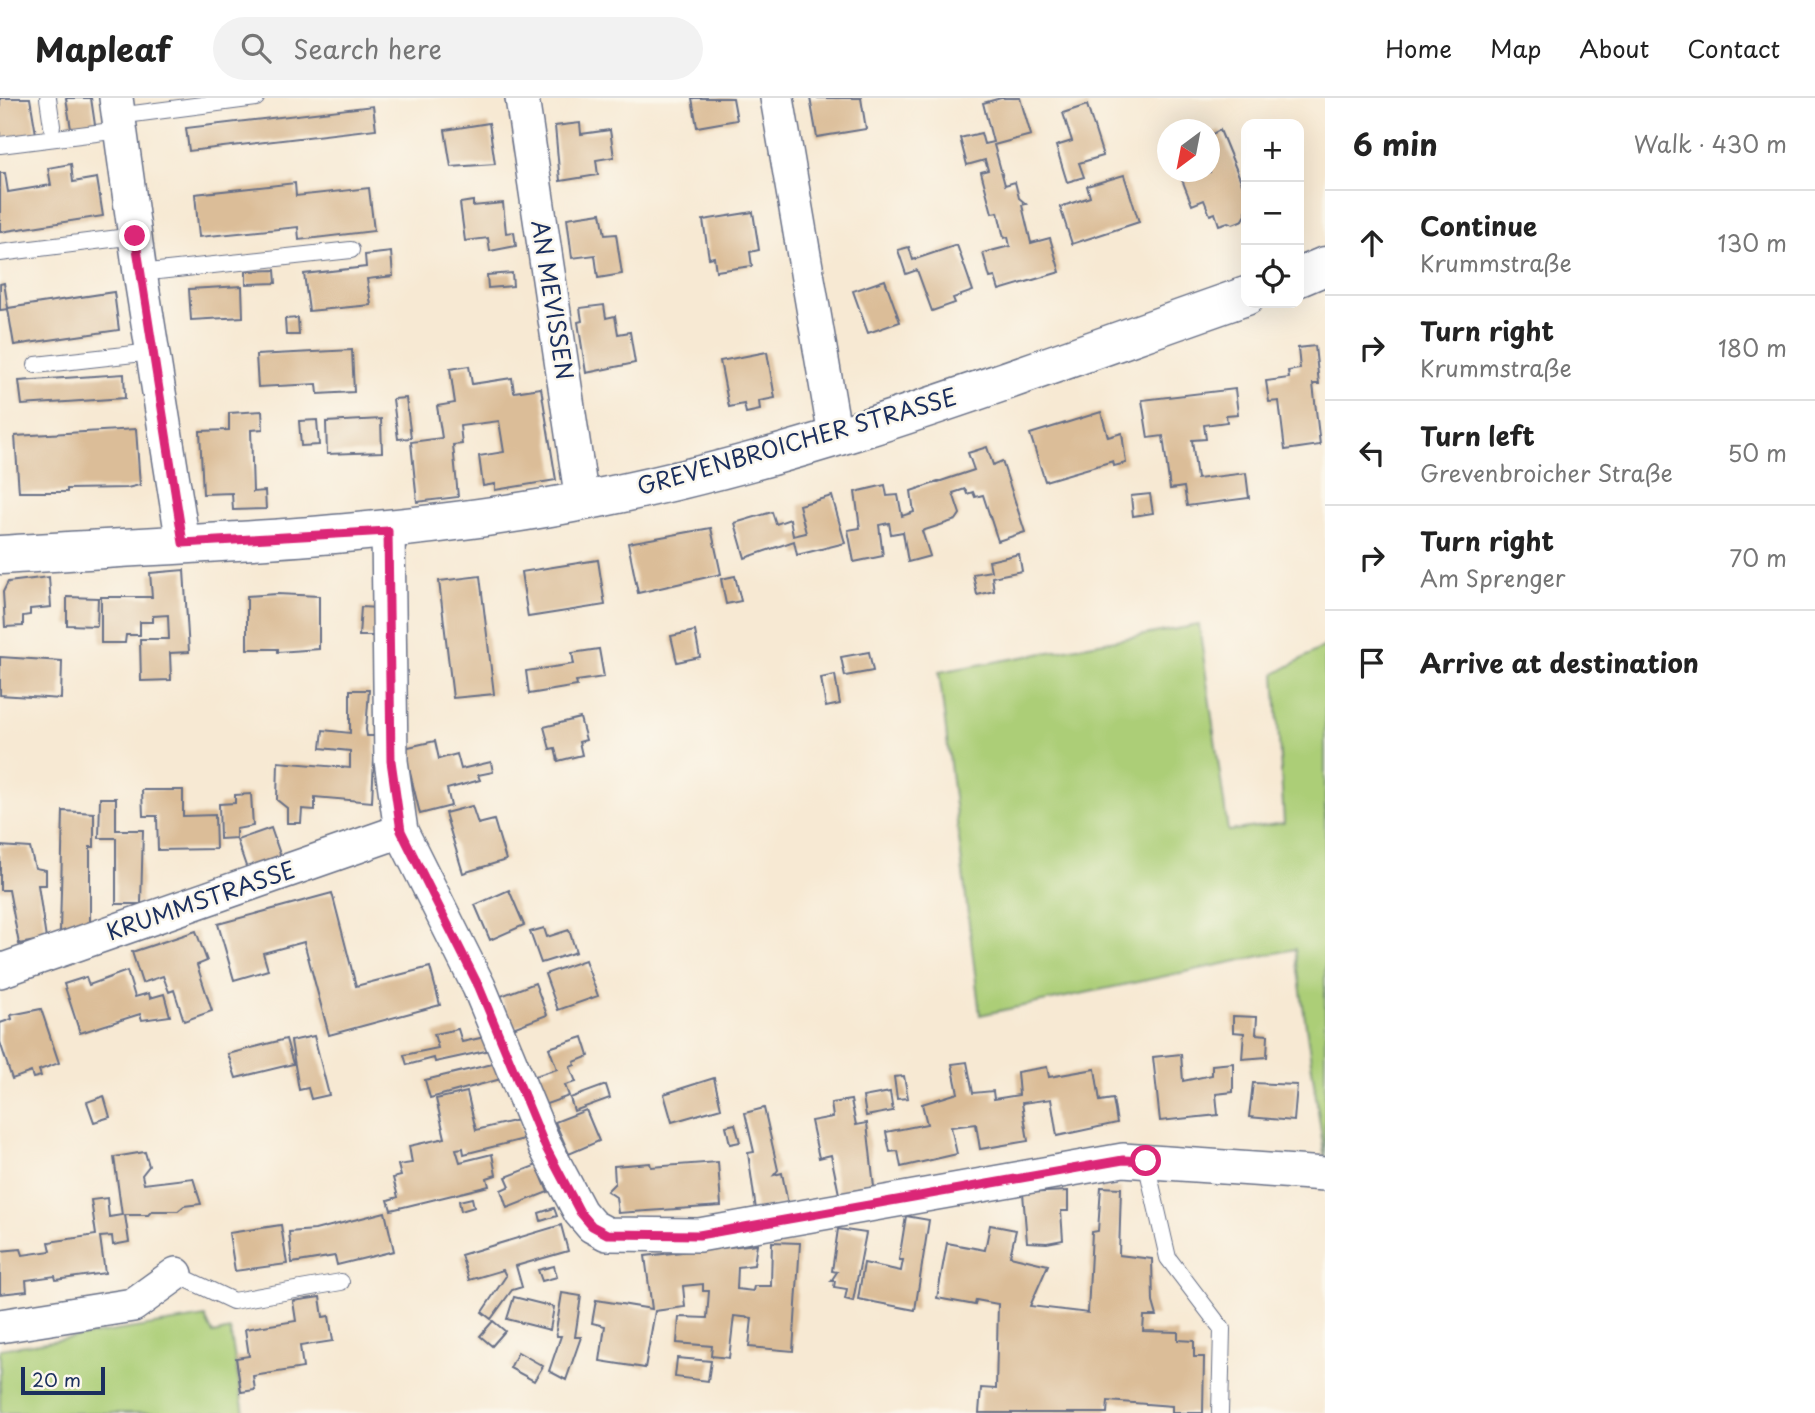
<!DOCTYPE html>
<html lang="en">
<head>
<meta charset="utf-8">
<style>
  body { margin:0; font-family:"Playpen Sans",sans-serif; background:#f2f2f2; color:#222 }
  .controls { position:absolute; right:21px; top:21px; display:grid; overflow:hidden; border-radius:14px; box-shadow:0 7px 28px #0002 }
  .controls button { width:63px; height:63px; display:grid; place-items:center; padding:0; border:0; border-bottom:2px solid #e0e0e0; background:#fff; color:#222; font:35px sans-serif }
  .compass { position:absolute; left:1157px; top:21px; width:63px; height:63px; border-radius:50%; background:#fff; box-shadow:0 7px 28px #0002; rotate:212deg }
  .scale { position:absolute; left:21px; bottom:18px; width:84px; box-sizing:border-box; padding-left:7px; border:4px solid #1b2f5e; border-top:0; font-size:19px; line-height:24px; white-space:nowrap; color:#1b2f5e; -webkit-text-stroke:5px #fbf7ec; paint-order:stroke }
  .stop { position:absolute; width:21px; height:21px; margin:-16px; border:5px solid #db2777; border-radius:50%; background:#fff }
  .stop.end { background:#db2777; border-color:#fff; box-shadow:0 2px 7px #0008 }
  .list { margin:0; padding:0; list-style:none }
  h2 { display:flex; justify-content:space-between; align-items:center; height:91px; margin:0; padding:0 28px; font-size:30px }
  h2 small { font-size:23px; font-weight:400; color:#767676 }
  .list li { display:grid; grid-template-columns:46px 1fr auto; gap:21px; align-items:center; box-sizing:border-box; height:105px; padding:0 28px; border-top:2px solid #e0e0e0 }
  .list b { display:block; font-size:26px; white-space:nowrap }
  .list p { margin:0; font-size:23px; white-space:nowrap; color:#767676 }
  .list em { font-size:23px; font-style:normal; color:#767676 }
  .icon { flex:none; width:38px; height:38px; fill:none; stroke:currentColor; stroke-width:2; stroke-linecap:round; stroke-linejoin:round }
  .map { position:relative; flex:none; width:1325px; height:1315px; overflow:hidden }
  header { display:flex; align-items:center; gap:42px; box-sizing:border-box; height:98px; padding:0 35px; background:#fff; border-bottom:2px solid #e0e0e0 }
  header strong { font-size:33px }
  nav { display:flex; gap:38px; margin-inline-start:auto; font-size:24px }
  .search { width:490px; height:63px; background:#f2f2f2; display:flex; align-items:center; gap:18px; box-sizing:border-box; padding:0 24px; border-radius:38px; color:#767676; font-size:26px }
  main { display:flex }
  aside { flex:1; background:#fff }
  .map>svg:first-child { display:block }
  .green { fill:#acce77; stroke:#647e6a; stroke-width:2 }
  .building { fill:#dbbd98 }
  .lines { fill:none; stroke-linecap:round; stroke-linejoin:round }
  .service-casing { stroke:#687087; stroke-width:18 }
  .minor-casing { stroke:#687087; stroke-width:36 }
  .tertiary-casing { stroke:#687087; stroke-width:41 }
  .service { stroke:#fff; stroke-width:16 }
  .minor { stroke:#fff; stroke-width:33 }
  .tertiary { stroke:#fff; stroke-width:38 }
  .route { stroke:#db2777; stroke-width:9 }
  .labels { text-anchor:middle; stroke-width:5; stroke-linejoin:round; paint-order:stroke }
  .street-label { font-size:23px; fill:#1b2f5e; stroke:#fbf7ec }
</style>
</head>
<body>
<header>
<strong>Mapleaf</strong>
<div class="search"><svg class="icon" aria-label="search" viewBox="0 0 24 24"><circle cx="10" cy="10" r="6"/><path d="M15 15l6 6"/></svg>Search here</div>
<nav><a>Home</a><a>Map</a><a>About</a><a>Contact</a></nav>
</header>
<main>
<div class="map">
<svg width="1325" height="1315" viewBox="0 0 1325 1315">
  <rect width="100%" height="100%" fill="#fbf7ec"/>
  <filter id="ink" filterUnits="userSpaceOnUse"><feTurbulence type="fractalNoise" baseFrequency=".0143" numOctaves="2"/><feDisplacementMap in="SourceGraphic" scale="14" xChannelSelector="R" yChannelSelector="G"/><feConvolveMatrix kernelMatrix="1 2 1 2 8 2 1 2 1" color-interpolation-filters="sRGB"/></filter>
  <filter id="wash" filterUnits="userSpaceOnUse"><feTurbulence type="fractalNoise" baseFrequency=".00686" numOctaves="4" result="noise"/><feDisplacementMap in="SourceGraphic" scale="28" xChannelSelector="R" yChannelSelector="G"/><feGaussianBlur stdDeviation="1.57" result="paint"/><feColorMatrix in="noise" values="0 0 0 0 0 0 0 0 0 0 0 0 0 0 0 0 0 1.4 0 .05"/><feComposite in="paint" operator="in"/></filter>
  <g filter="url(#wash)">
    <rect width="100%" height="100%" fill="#f7e9d3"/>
    <path class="green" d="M1199,527L1228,733L1284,725L1275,576L1325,548V1062L1295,851L980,917L939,574Z
      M205,1219L213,1236L230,1232L244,1315H0V1251Z"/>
    <g id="blocks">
      <path class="building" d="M0,0H30L36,36L0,41Z
        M66,0H91L95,27L71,31Z
        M692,0H733L737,22L697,29Z
        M810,0H861L866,31L817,39Z
        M1001,0H1020L1031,37L994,47L1005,87L1015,84L1019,100L1026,106L1022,107L1031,145L1050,140L1060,174L999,192L995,179L990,180L983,155L1010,148L1008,139L1004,140L998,114L992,115L981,74L988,72L985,62L967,67L960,40L981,35L984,46L993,44L983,5Z
        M1087,7L1103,58L1079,65L1084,79L1067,84L1056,48L1072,43L1063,15Z
        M373,8L376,31L189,53L186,30Z
        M489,25L495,66L451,69L445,32Z
        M580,25L581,36L610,32L614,59L596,62L598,77L560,83L555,28Z
        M1220,32L1246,95V117L1243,122L1233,126L1228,124L1219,127L1215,115L1210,117L1204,102L1192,107L1179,74H1210V37Z
        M71,66L73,84L97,80L103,118L0,134V75H5L8,94L51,87L48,70Z
        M1124,77L1139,124L1072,146L1060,109L1090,99L1087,88Z
        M295,85L296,98L369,90L374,133L299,142L298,129L199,139L195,96Z
        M473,103V108L503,105L506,135L514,134L516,148L490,153L488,140L465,143L460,105Z
        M753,114L759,152L750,154L752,168L716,173L714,159L709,160L703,122Z
        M601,115L605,137L616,136L622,176L598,180L595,157L572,160L567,120Z
        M957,147L973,193L953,200L955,205L932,213L917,172L906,176L898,152L909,149L913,162Z
        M391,154L393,178L367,181L371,207L309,213L304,176L366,169L365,157Z
        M275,172L276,185L246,186V173Z
        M512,175L513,188L488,190L487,177Z
        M885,182L900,224L868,235L853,193Z
        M4,185L8,210L114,194L119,232L14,247L8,211L0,212V186Z
        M242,188L243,219L191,222L189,191Z
        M604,207L606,220L615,218L618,236L630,234L635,265L586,275L578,224L582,223L580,210Z
        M298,220L299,237H286L285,221Z
        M1315,248L1319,286H1313L1320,347L1285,352L1279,303L1269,304L1266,283L1289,280L1288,273L1300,271L1298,250Z
        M352,252L354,294L318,296L317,286L258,289L256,257Z
        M767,254L775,300L759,303L760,312L746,315L744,306L729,309L720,263Z
        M469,268L472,286L512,280L514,294L541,290L556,382L495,392V386L483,388L479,358L504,354L499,323L476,326L460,328L462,346L453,347L458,399L417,404L411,344L442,340L437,308L455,305L450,271Z
        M124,276L125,300L22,307L19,283Z
        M1235,291L1238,316L1226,317L1227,324L1204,327L1206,341L1192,342L1197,381L1246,375L1249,400L1187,408L1184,389L1170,391L1163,338L1148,340L1142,302Z
        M406,300L411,340L398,341L393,301Z
        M262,313L263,331L251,332L253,394L265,393L266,411L233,412L232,395L203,396L200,333L229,332V315Z
        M1101,314L1108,339L1122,335L1126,365L1114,368L1113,363L1045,383L1030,336Z
        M381,321L382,354L327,356L326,324Z
        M317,322L319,347L301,348L299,323Z
        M136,331L140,387L127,390L67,391V394H19L15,338Z
        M987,349L993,367L1002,363L1025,434L998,443L983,397L975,399L973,394L967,396L965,391L953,395L960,416L956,422L922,433L930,458L908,464L903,434L891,436L889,425L879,427L883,458L854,464L848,432L860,430L855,394L885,387L887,398L898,397L902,418L914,414L911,393L974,372L968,355Z
        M1150,396L1153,415L1133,418L1131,398Z
        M832,398L845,445L797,457L794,443L745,460L735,425L772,414L776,426L790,421L793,438L806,435L799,407Z
        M711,430L721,476L638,495L628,445Z
        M1019,456L1022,473L992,479L994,493L977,497L973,476L991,473L989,463Z
        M598,462L605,507L528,519L521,474Z
        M184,472L189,554L170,555L171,582L141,583L140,541H169L168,517L153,518V524H140V537H126L125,545H101V499H152L150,475Z
        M480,478L494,596L453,600L439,483Z
        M735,478L741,503L726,506L721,481Z
        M49,479L51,509L30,511V517L23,518V528L5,529L3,494L8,484Z
        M277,496L319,498V551L278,554V551H247V498Z
        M67,499L98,500L97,528L67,527Z
        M361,509L378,510L376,538H359Z
        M695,533L700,559L677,564L671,538Z
        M599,551L604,579L576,583L577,588L529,596L526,573L574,566L572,555Z
        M869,554L873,573L845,578L841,559Z
        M0,559L62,563L61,601L0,597Z
        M835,577L840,606L826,609L821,580Z
        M350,592H369L366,632L367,638H375L372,704L315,699V712L302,711L301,725H287V710L277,702L278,664L350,670V653L321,650L323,632L350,635Z
        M580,620L586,642L579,644L582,657L558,663L555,650L550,651L544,629Z
        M435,643L439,661L457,656L461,671L491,664L493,674L478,677L480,682L447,691L451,708L420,716L404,650Z
        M142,692H183V718L215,717L216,751L158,752L157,718H143Z
        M251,696L253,728L236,731V740L220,741L219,706L235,705V697Z
        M100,700H116V732H143L141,806H116V740H99Z
        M472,708L478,726L494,722L506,762L463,775L445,715Z
        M63,713L94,715V749H90V830L60,834Z
        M271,730L282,762L248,774L237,742Z
        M0,748L30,750L35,770L46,772V787H38L46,841L19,846L9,792H0Z
        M509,792L524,827L490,842L475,807Z
        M332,795L356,888L430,869L440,907L329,937L304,844L263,855L268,872L234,882L218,826Z
        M544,830L547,839L569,832L576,854L541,865L530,834Z
        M196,833L207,863L197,867L212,913L184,923L174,892L169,894L163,878L142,885L132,854Z
        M585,862L598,898L558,912L545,876Z
        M127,873L135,899L149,895L150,900L164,896L170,918L142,922L140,916L80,935L64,886L86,879L89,887Z
        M535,885L547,917L513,930L501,898Z
        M41,911L59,965L39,972L41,978L33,980L31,974L12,981L0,944V925L12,921L11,917Z
        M1233,918L1257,919L1256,936L1268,937L1267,959L1242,961L1244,935L1233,934Z
        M458,931L462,944L485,939L490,952L435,964L434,960L407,967L404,957L438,950L434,936Z
        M314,938L329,997L311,1001L308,990L299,992L291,943Z
        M583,939L589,958L574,964L575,967L570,969L576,984L565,987L569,998L541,1008L532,979L557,971L549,950Z
        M286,941L293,966L236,980L228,956Z
        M1181,956L1183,983L1212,977V967L1233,965V994L1216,996L1218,1017L1160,1023L1153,959Z
        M967,964L973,995L993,993L994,1001L1019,997L1017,974L1047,969L1049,979L1095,971L1100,1003L1113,1001L1117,1025L1057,1038L1051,1001L1022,1005L1028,1043L980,1051L976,1026L951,1029L957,1056L901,1069L898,1053L890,1054L886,1034L927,1026L922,1006L958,995L952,966Z
        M497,965L501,981L430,1000L425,982Z
        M904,978L908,1000L897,1001L894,979Z
        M714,980L721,1010L672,1024L664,996Z
        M1253,985L1297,987L1294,1023L1249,1019Z
        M606,987L610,1000L574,1013L570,1000Z
        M467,994L476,1032L518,1022L524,1041L464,1056L463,1050L456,1051L460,1064L492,1056L496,1077L487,1080L489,1088L391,1112L388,1102L398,1099L393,1080L401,1078L398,1067L412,1065L409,1048L445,1040L436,1001Z
        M890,994L893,1013L866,1018L863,999Z
        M104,998L110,1019L94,1024L87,1004Z
        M851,1002L856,1027L867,1025L874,1089L839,1096L831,1057L819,1060L811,1023L833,1019L831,1005Z
        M764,1010L778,1072L774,1077L782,1075L788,1106L756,1112L748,1055L754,1054L745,1015Z
        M586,1012L599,1043L569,1056L555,1024Z
        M735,1026L740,1044L730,1046L726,1028Z
        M145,1054L149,1068L142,1077L144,1086L193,1080L201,1106L184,1108L178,1113H152L148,1117H125L129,1144L113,1147L112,1138L100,1139L105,1175L56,1182L55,1178L26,1182L27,1193L0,1196V1153L21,1151L23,1157L51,1153L49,1144L96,1137L91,1102L107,1100L109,1119L122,1117L114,1059Z
        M718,1064L721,1108L618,1115L616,1099L607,1093L615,1085L614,1068L650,1065L651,1069Z
        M537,1067L548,1094L507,1110L501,1092L510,1088L506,1079Z
        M1101,1089L1121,1090L1119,1157L1152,1161L1153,1204L1157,1218H1144L1143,1233L1178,1234V1242L1194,1243V1259H1204L1203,1315H1172V1308L1108,1303L1107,1315H979L981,1290L996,1291L998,1206L976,1202L975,1207L937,1200L947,1145L985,1152L990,1127L1016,1132L1010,1158L1048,1167L1030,1208L1088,1215L1092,1134L1098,1133Z
        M1068,1093V1113H1061L1063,1142L1047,1145L1027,1144L1023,1095Z
        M472,1100L474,1109L461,1113L459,1103Z
        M554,1110L557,1118L541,1123L539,1115Z
        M385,1114L394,1153L337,1167L335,1158L292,1165L289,1134L315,1132Z
        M906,1118L929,1122L915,1212L858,1201L864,1165L901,1173L903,1162H899Z
        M281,1127L287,1166L235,1173L229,1135Z
        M561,1127L568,1153L516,1168L522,1189L512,1192L491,1221L482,1214L506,1178L503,1172L469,1182L461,1157Z
        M838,1131L866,1135L853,1203L845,1201L847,1191L834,1189L835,1183H831L837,1174L832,1173Z
        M772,1144L800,1145L793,1253L749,1249L752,1220L734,1218L729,1260L711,1258L712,1248L677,1245L679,1219L707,1220L709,1193H703V1186L683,1188L685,1209L655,1213L645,1270L600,1263L605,1228L592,1225L596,1202L652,1211L645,1158L757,1146L754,1167L738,1169L737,1191L753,1193L754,1188H771Z
        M554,1168L557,1179L542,1183L538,1172Z
        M562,1195L581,1198L575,1239H581L566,1282L549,1273L561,1238H557L556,1232Z
        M320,1199L323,1219L329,1218L333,1243L300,1248L303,1270L253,1278L255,1292L241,1294L236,1260L249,1258L245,1231L296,1223L293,1203Z
        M514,1199L554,1209L550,1232L507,1221Z
        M493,1223L505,1233L492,1248L480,1238Z
        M518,1254L543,1268L534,1283L510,1270Z
        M677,1260L711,1263L708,1283L675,1279Z"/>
    </g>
  </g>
  <g filter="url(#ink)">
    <use href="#blocks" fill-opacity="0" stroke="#687087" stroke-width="2"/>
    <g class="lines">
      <g class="service-casing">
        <path id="service" d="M48,0L52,28
          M118,18L256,0
          M0,47L120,32
          M0,155L135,138
          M140,175L351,152
          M36,267L152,254
          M1146,1064L1168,1160L1222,1231L1220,1315
          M176,1176L233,1203L341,1184"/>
      </g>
      <g class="minor-casing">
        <path id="minor" d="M116,0L140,175L183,445
          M522,0L582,403
          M777,0L835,338
          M388,433L391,663L401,733L479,889L545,1048L580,1114L592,1128L607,1136L699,1137L1123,1062L1325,1076
          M0,873L401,733
          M0,1228L133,1207L176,1176"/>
      </g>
      <g class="tertiary-casing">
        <path id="tertiary" d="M1299,179L1325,168
          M0,457C195,445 390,440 583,403C810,360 1028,274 1246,198"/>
      </g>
      <use href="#service" class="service"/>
      <use href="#minor" class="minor"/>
      <use href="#tertiary" class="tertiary"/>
    </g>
  </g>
  <g class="lines" filter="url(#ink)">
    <path class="route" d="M135,138L183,445L388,433L391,663L401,733L479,889L545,1048L580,1114L592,1128L607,1136L699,1137L1123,1062L1146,1063"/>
  </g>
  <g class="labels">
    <g class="street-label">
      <text transform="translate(552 202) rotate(81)" y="8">AN MEVISSEN</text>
      <text transform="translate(797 344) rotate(-16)" y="8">GREVENBROICHER STRASSE</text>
      <text transform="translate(201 803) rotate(-19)" y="8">KRUMMSTRASSE</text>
    </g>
  </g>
</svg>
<div class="controls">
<button>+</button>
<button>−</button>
<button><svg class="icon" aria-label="locate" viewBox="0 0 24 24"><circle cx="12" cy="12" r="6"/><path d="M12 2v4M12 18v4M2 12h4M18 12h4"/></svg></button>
</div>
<svg class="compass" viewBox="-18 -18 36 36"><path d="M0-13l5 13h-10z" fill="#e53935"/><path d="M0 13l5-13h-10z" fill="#767676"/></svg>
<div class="scale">20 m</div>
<div class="stop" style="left:1146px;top:1063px"></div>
<div class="stop end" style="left:135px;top:138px"></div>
</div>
<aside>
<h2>6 min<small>Walk · 430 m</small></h2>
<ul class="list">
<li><svg class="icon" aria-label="ahead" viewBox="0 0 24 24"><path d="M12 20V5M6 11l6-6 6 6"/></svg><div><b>Continue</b><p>Krummstraße</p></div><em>130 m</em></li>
<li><svg class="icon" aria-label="right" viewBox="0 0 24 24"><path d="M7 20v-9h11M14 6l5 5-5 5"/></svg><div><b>Turn right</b><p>Krummstraße</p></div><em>180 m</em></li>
<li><svg class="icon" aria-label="left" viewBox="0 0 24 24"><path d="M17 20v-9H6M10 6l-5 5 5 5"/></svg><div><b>Turn left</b><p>Grevenbroicher Straße</p></div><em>50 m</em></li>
<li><svg class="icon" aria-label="right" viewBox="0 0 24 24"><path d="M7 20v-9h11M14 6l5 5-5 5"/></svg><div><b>Turn right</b><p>Am Sprenger</p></div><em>70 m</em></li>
<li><svg class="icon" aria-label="arrive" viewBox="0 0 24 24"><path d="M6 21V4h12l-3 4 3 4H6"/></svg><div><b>Arrive at destination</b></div></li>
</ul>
</aside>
</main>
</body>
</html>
